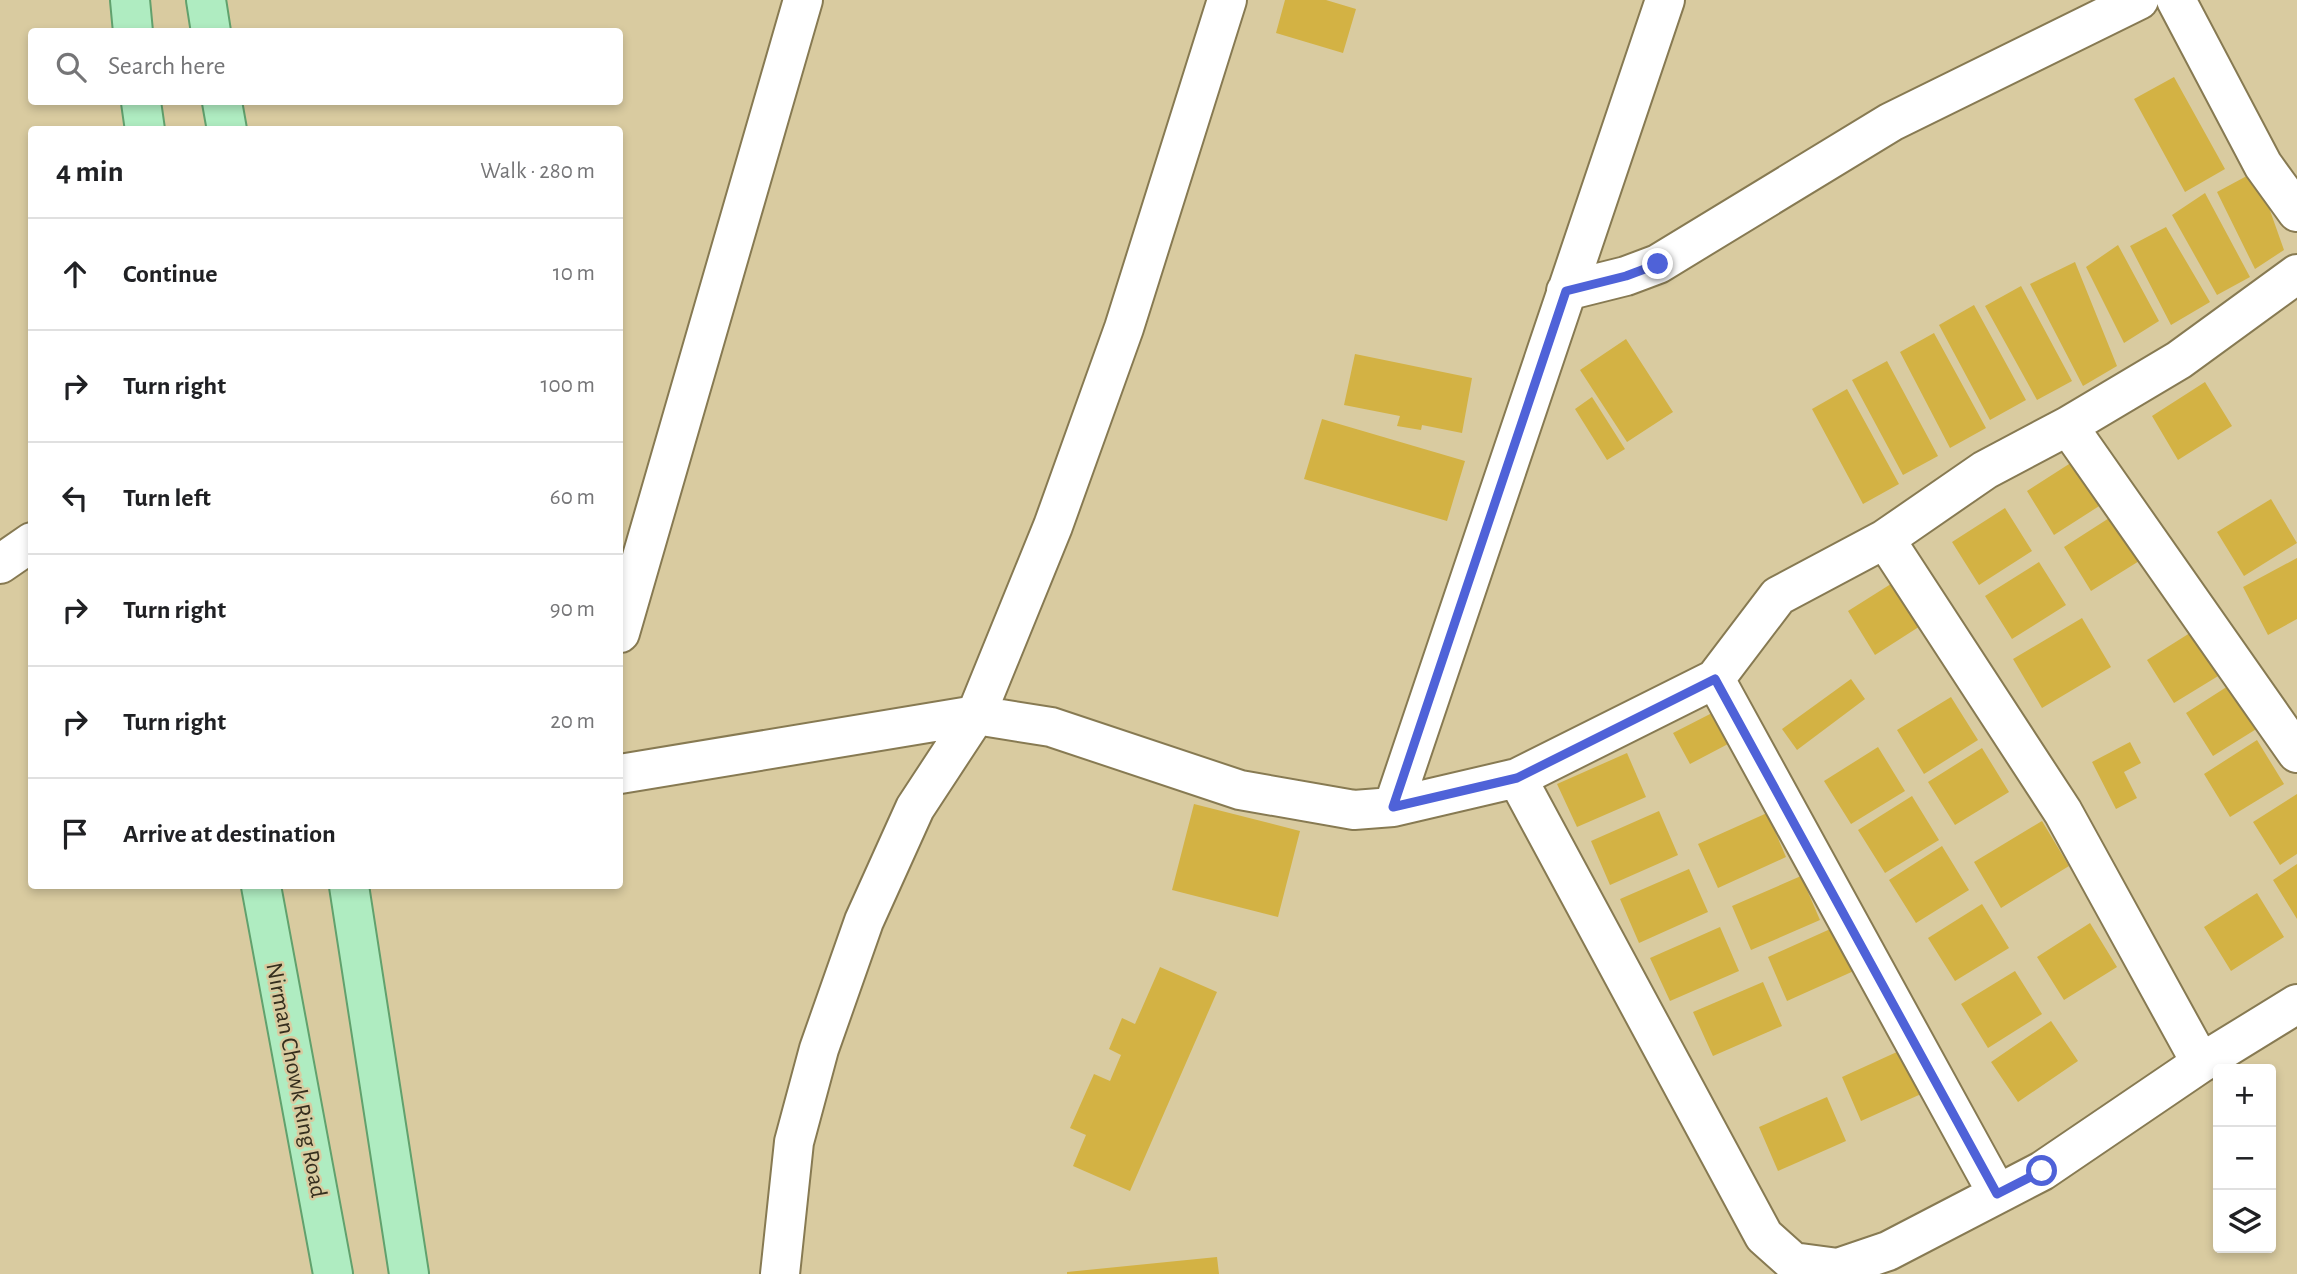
<!DOCTYPE html>
<html lang="en">
<head>
<meta charset="utf-8">
<style>
  body { margin:0; font-family:"Alegreya Sans",sans-serif; background:#f2f2f2; color:#202124 }
  .controls { position:absolute; right:21px; bottom:21px; display:grid; overflow:hidden; border-radius:7px; box-shadow:0 4px 10px #0003 }
  .controls button { width:63px; height:63px; display:grid; place-items:center; padding:0; border:0; border-bottom:2px solid #e0e0e0; background:#fff; color:#202124; font:35px sans-serif }
  .stop { position:absolute; width:21px; height:21px; margin:-16px; border:5px solid #4f62d8; border-radius:50%; background:#fff }
  .stop.end { background:#4f62d8; border-color:#fff; box-shadow:0 2px 7px #0008 }
  .list { margin:0; padding:0; list-style:none }
  h2 { display:flex; justify-content:space-between; align-items:center; height:91px; margin:0; padding:0 28px; font-size:30px }
  h2 small { font-size:23px; font-weight:400; color:#757577 }
  .list li { display:grid; grid-template-columns:46px 1fr auto; gap:21px; align-items:center; box-sizing:border-box; height:112px; padding:0 28px; border-top:2px solid #e0e0e0 }
  .list b { display:block; font-size:26px; white-space:nowrap }
  .list em { font-size:23px; font-style:normal; color:#757577 }
  .icon { flex:none; width:38px; height:38px; fill:none; stroke:currentColor; stroke-width:2; stroke-linecap:round; stroke-linejoin:round }
  .map { position:relative; flex:none; width:2297px; height:1274px; overflow:hidden }
  .search { position:absolute; background:#fff; box-shadow:0 4px 10px #0003; left:28px; top:28px; width:595px; height:77px; display:flex; align-items:center; gap:18px; box-sizing:border-box; padding:0 24px; border-radius:7px; color:#757577; font-size:26px }
  .panel { position:absolute; background:#fff; box-shadow:0 4px 10px #0003; left:28px; top:126px; width:595px; height:763px; border-radius:7px }
  .map>svg:first-child { display:block }
  .building { fill:#d3b244 }
  .lines { fill:none; stroke-linecap:round; stroke-linejoin:round }
  .minor-casing { stroke:#877a52; stroke-width:42 }
  .primary-casing { stroke:#61a16d; stroke-width:42 }
  .minor { stroke:#fff; stroke-width:38 }
  .primary { stroke:#afecc1; stroke-width:38 }
  .route { stroke:#4f62d8; stroke-width:9 }
  .labels { text-anchor:middle; stroke-width:5; stroke-linejoin:round; paint-order:stroke }
  .street-label { font-size:24px; fill:#352f1e; stroke:#d9cba0 }
</style>
</head>
<body>
<div class="map">
<svg width="2297" height="1274" viewBox="0 0 2297 1274">
  <rect width="100%" height="100%" fill="#d9cba0"/>
  <path class="building" d="M1285,0H1326L1356,9L1343,53L1276,33Z
    M2174,77L2225,169L2185,192L2134,99Z
    M2256,171L2284,250L2255,269L2217,192Z
    M2205,193L2250,277L2217,295L2172,215Z
    M2166,227L2210,302L2171,325L2130,246Z
    M2118,245L2159,321L2124,343L2086,267Z
    M2075,262L2117,366L2083,386L2030,284Z
    M2021,286L2072,381L2037,400L1985,306Z
    M1974,305L2026,400L1990,420L1939,325Z
    M1934,333L1986,428L1950,448L1900,352Z
    M1626,339L1673,412L1627,442L1580,370Z
    M1355,354L1472,378L1462,433L1422,425L1421,430L1397,426L1400,416L1344,405Z
    M1887,361L1938,456L1903,475L1852,380Z
    M2205,382L2232,426L2178,460L2152,416Z
    M1847,389L1899,484L1863,504L1812,409Z
    M1592,397L1625,449L1607,460L1575,409Z
    M1322,419L1465,461L1447,521L1304,479Z
    M2080,457L2107,501L2054,535L2027,491Z
    M2271,499L2297,543L2244,576L2217,532Z
    M2005,508L2032,551L1979,585L1952,542Z
    M2117,513L2144,558L2091,591L2064,547Z
    M2297,558V619L2268,635L2243,587Z
    M2039,562L2066,605L2012,639L1985,596Z
    M1902,577L1928,621L1875,655L1848,611Z
    M2082,618L2111,667L2042,708L2013,659Z
    M2201,626L2228,670L2174,703L2147,660Z
    M1851,679L1865,699L1797,750L1782,729Z
    M2239,679L2266,723L2213,756L2186,713Z
    M1951,697L1978,740L1924,774L1897,730Z
    M1712,713L1728,744L1690,764L1673,733Z
    M2257,740L2284,784L2230,817L2204,774Z
    M2130,742L2141,763L2124,772L2137,798L2116,809L2092,762Z
    M1878,747L1905,791L1851,824L1824,781Z
    M1982,748L2009,792L1955,825L1928,782Z
    M1627,753L1646,797L1577,827L1557,784Z
    M2297,794V854L2280,865L2253,822Z
    M1912,796L1939,840L1885,873L1858,830Z
    M1194,804L1300,831L1278,917L1172,890Z
    M1659,811L1678,855L1610,885L1591,841Z
    M1767,813L1786,857L1718,888L1698,844Z
    M2042,821L2069,866L2001,908L1974,862Z
    M1942,846L1969,890L1916,923L1889,880Z
    M2297,864V919L2273,880Z
    M1689,869L1708,912L1639,943L1620,899Z
    M1801,876L1820,920L1751,950L1732,906Z
    M2257,893L2284,937L2231,971L2204,927Z
    M1982,904L2009,948L1955,981L1928,938Z
    M2090,923L2117,967L2064,1000L2037,957Z
    M1837,926L1856,970L1787,1001L1768,957Z
    M1720,927L1739,971L1670,1001L1650,958Z
    M1160,967L1217,992L1130,1191L1073,1166L1086,1135L1070,1128L1094,1074L1110,1081L1121,1055L1109,1049L1122,1018L1135,1024Z
    M2015,971L2042,1014L1988,1048L1961,1004Z
    M1763,982L1782,1026L1713,1056L1693,1012Z
    M2051,1021L2078,1061L2018,1102L1991,1062Z
    M1910,1046L1930,1090L1861,1121L1842,1077Z
    M1827,1097L1846,1141L1778,1171L1759,1127Z
    M1217,1257L1219,1274H1067V1272Z"/>
  <g class="lines">
    <g class="minor-casing">
      <path id="minor" d="M2176,0L2263,165L2297,212
        M1566,291L1626,276L1658,264L1891,122L2139,0
        M2068,426L2297,753
        M1885,539L2063,812L2201,1063
        M0,564L32,542
        M620,633L803,0
        M1715,679L1997,1193
        M620,774L976,715L1051,727L1240,790L1354,810L1393,807L1517,778L1715,679L1778,596L1885,539L1985,470L2068,426L2179,360L2297,274
        M1517,778L1764,1236L1793,1262L1838,1268L1888,1251L2042,1171L2201,1063L2297,1004
        M1393,807L1665,0
        M780,1274L794,1142L819,1049L864,921L915,808L976,715L1053,526L1124,328L1227,0"/>
    </g>
    <g class="primary-casing">
      <path id="primary" d="M130,0L133,32
        M206,0L211,32
        M141,102L145,130
        M222,102L227,130
        M261,886L333,1274
        M349,886L409,1274"/>
    </g>
    <use href="#minor" class="minor"/>
    <use href="#primary" class="primary"/>
  </g>
  <g class="lines">
    <path class="route" d="M1658,264L1626,276L1566,291L1393,807L1517,778L1715,679L1997,1194L2042,1171"/>
  </g>
  <g class="labels">
    <g class="street-label">
      <text transform="translate(297 1080) rotate(79)" y="8">Nirman Chowk Ring Road</text>
    </g>
  </g>
</svg>
<div class="controls">
<button>+</button>
<button>−</button>
<button><svg class="icon" aria-label="layers" viewBox="0 0 24 24"><path d="M12 4l9 5-9 5-9-5zM3 14l9 5 9-5"/></svg></button>
</div>
<div class="stop" style="left:2042px;top:1171px"></div>
<div class="stop end" style="left:1658px;top:264px"></div>
<div class="search"><svg class="icon" aria-label="search" viewBox="0 0 24 24"><circle cx="10" cy="10" r="6"/><path d="M15 15l6 6"/></svg>Search here</div>
<section class="panel">
<h2>4 min<small>Walk · 280 m</small></h2>
<ul class="list">
<li><svg class="icon" aria-label="ahead" viewBox="0 0 24 24"><path d="M12 20V5M6 11l6-6 6 6"/></svg><div><b>Continue</b></div><em>10 m</em></li>
<li><svg class="icon" aria-label="right" viewBox="0 0 24 24"><path d="M7 20v-9h11M14 6l5 5-5 5"/></svg><div><b>Turn right</b></div><em>100 m</em></li>
<li><svg class="icon" aria-label="left" viewBox="0 0 24 24"><path d="M17 20v-9H6M10 6l-5 5 5 5"/></svg><div><b>Turn left</b></div><em>60 m</em></li>
<li><svg class="icon" aria-label="right" viewBox="0 0 24 24"><path d="M7 20v-9h11M14 6l5 5-5 5"/></svg><div><b>Turn right</b></div><em>90 m</em></li>
<li><svg class="icon" aria-label="right" viewBox="0 0 24 24"><path d="M7 20v-9h11M14 6l5 5-5 5"/></svg><div><b>Turn right</b></div><em>20 m</em></li>
<li><svg class="icon" aria-label="arrive" viewBox="0 0 24 24"><path d="M6 21V4h12l-3 4 3 4H6"/></svg><div><b>Arrive at destination</b></div></li>
</ul>
</section>
</div>
</body>
</html>
